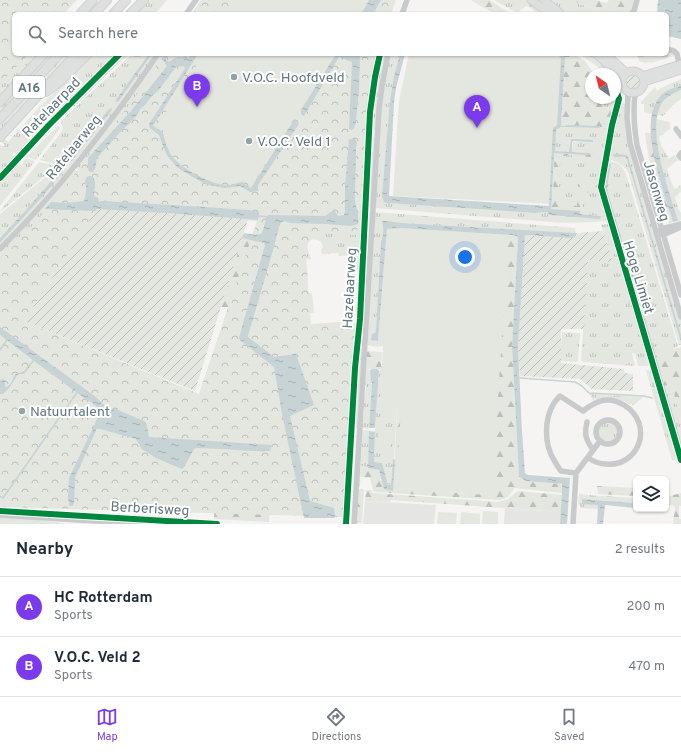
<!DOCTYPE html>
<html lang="en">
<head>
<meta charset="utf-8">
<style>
  body { margin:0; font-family:Overpass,sans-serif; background:#f6f6f7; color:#1f2937 }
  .controls { position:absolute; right:12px; bottom:12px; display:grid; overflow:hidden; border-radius:6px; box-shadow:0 1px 3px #0004 }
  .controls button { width:36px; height:36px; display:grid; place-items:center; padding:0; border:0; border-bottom:1px solid #e0e1e3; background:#fff; color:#1f2937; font:20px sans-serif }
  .compass { position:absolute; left:585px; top:68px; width:36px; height:36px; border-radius:50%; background:#fff; box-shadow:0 1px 3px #0004; rotate:325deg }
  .you { position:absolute; left:465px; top:257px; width:14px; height:14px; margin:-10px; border:3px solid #fff; border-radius:50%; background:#1a73e8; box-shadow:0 0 0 6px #1a73e833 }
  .badge { display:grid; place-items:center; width:26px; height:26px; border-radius:50%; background:#7c3aed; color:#fff; font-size:13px; font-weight:700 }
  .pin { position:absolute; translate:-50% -33px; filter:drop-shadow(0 1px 2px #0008) }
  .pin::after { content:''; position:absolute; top:21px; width:14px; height:12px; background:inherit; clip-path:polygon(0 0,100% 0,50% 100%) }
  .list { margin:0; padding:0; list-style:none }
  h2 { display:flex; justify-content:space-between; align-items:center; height:52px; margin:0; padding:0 16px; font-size:17px }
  h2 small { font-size:13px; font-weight:400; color:#747a83 }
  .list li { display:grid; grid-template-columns:26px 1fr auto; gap:12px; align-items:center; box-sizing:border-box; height:60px; padding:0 16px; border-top:1px solid #e0e1e3 }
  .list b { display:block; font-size:15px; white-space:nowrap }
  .list p { margin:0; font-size:13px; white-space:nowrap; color:#747a83 }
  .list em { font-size:13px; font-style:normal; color:#747a83 }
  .icon { flex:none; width:22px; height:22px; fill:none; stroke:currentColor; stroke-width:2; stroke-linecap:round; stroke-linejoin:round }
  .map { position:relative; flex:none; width:681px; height:524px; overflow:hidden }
  .search { position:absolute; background:#fff; box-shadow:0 1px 3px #0004; left:12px; right:12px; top:12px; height:44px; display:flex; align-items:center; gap:10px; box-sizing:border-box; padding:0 14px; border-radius:6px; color:#747a83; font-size:15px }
  .sheet { height:172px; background:#fff }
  nav { display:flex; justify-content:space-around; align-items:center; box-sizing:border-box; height:56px; border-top:1px solid #e0e1e3; background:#fff; font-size:11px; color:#747a83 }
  nav a { display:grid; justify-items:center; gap:2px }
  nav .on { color:#7c3aed }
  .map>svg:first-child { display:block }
  .built { fill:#e5e6e4 }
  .grass { fill:url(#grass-tufts) }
  .forest { fill:url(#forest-firs) }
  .park { fill:url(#park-crowns); fill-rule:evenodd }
  .garden { fill:url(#garden-furrows) }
  .pitch { fill:#e4e6e0 }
  .water { fill:url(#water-ripples) }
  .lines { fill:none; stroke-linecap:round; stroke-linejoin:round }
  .stream { stroke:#c7d3d4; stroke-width:1.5 }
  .major-casing { stroke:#d1d1d1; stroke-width:9 }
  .highway-casing { stroke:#d0d1d1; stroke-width:10 }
  .minor { stroke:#c9cacb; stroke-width:5.5 }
  .major { stroke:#dedfdf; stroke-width:7 }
  .highway { stroke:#dedfdf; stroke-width:8 }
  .cycleway-casing { stroke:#fff; stroke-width:8 }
  .cycleway { stroke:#00873e; stroke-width:6 }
  .poi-dot { fill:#94a3a7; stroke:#fff; stroke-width:1.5 }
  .labels { text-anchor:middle; stroke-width:4; stroke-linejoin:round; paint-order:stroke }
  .shield { fill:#fff; stroke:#90a0a5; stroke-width:1 }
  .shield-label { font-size:13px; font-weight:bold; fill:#60787e }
  .poi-label { font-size:14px; fill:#60787e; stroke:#fff; text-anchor:start }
  .street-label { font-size:14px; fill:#60787e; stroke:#fff }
</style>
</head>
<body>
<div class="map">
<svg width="681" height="524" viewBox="0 0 681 524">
  <defs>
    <pattern id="grass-tufts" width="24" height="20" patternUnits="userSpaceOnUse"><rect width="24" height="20" fill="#e4e6e0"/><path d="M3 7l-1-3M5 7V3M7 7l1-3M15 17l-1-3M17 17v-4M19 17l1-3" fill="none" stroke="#bcbfbb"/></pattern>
    <pattern id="forest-firs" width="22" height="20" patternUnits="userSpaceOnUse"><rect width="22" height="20" fill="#e4e6e0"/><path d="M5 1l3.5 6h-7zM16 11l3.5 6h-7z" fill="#bcbfbb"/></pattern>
    <pattern id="park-crowns" width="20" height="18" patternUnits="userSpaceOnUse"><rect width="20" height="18" fill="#e4e6e0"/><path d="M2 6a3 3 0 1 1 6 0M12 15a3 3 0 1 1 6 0" fill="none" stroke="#bcbfbb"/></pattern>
    <pattern id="garden-furrows" width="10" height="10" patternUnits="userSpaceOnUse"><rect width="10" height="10" fill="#e4e6e0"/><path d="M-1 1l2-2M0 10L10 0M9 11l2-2" fill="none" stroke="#bcbfbb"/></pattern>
    <pattern id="water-ripples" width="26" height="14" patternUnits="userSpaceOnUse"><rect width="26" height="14" fill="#c7d3d4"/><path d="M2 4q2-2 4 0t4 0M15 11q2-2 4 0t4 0" fill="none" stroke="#a5b0b1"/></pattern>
  </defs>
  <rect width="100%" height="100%" fill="#f5f4f3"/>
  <path class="built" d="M365,501L436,505L434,524H363Z
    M505,508L561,512L560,524H504Z"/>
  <path class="grass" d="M150,0H167L155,14H136Z
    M494,0H528L548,14H537L531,8L526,6L517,13Z
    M548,0H572L582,5L587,6L606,14H564Z
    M667,52L673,53L675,56L651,63L650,62L645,63L639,61L637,54H667Z
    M14,54H38L0,96V56Z
    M48,54H54L0,114V107Z
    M64,54H69L0,130V125Z
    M94,54H118L64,107L20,155H17L14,153L12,155L15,158V160L0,176V144L3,147L5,145L0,141V135L8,142L41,105Z
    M122,54H129L30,148L63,113Z
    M132,54H156L102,128L70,168L40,160L62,131L63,127L60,122L61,121Z
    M161,54H165L164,62L79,169H75L129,99Z
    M360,54H379L372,92L368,132L354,131Z
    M382,54H386L375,130L372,132L375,90Z
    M390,54H400L394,76L390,100L382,196L387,203L535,213L547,212L577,217L600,218L601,216L580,214V211L551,209L554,153H589L572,152L573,142H592L571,141L570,152L554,151L556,130L561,127L600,128L609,134L599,190L608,219L606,221L594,222L565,223L375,208L381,99Z
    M579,54H594L614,74H608Z
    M681,79V85C665,91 656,97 652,114L644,112V104H641V102L654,88L655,87L657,91L661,88Z
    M615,90L618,98L614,114L602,104L601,98H615Z
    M681,90V99L673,105L663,116L657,115C660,102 669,95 681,90Z
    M619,103L626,104L629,144L681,320V345H679L628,172C623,164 617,162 608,159Z
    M656,119L670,122V126L671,128L659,137L662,147L669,159L674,155L678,160L667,169L672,184L675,189L681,185V192L675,197L678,208L681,213V220L678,222C670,193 652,148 656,119Z
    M58,126L60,128L59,130L36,160L26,157Z
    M372,135L375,138L372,208L368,207Z
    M356,136H368L364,208L357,207Z
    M26,158L35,161L0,206V181L16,165H21Z
    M607,161C618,163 621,163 626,174L678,346L674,348L673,350L654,356L642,316L650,312L644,293L640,291L636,275H630L603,189L605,169Z
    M39,162L57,166L0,212V211Z
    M58,167H60L69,169L27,217L0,247V243L17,224L61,170L25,211L0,238V214Z
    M74,170L79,171L62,209L0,263V253Z
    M357,208L364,209L361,269H356V255L339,256L338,253L322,254L321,251L323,247L321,242C315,238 310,239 306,245L311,259L296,260L299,294L312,293L314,313L273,311L274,247Z
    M375,212L575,228L576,233L401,223L388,221L381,241L376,330L375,333L372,340L378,341L508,235L498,408L383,346C379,347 370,347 367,344Z
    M608,224L609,225C624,272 636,319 650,366H638L635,353H632L635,366L583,362L581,360L588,260L607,261L612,259L601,225Z
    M562,332L580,333L578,361L576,362L560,361Z
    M362,350L357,428H355L360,351Z
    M366,365L367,369L370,370L371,381L372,383L369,429L362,428V420L363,419L364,410L363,409L364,395H365L366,385H364Z
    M378,370L388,372L399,373L394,460H393L391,484L390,485L387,484L382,463L374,462L375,432L370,431L368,468L363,466H361L360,487H358L360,456H361L362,446H361L362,430L375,431L379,371Z
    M646,370H651L676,458L675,460H672Z
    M672,383L681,422V447L663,386Z
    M590,394L643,397L633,406L631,403L630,404C618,397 606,396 593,400Z
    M598 432a10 10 0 1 1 20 0a10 10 0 1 1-20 0Z
    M579,494L599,496L600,500L582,499L581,503L598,505V509L580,508V505L578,504Z
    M20,508L80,512V515L20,511Z
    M82,512L187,518V521L82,515Z"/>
  <path class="forest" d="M471,0H489L512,14H494Z
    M572,0H597L606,3L609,0H635L633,9L629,14H606L587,6L582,5Z
    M560,54H574L585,61L594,74H591V98H601L602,104L614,114L609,134L600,128V127L561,126V125L565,58Z
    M645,133H651L656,166L673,222L668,223C659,194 648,164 645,133Z
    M554,153L589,155V153L605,154L603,161C593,157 570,153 560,157L558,204C560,204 562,203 563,202C567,202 572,206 577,206L579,182L585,181L588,179C594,180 599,183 599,190L589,192L583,194V211L551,209Z
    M508,235L516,236L518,238L512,346L519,475L526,481L560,484L562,486V493L514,488C510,496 507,499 499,500L375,492L373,490L370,478L361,477V466L368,468L379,470L384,489L393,490L399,373L444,491L463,494L470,493L500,365Z
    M242,238L255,241L236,308L221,307Z
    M630,275H636L640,291L644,293L650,312L642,316Z
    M681,347V422L672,384L663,386L654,356Z
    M367,351L381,352L382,353L381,366L388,367V372L377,369H367L366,365Z
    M597,486L636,488V496L598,494Z
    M358,489H363L364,490L362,523H358L356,521Z
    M366,490H371L373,493L499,502L508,499L516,492L519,491L562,495L561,512L391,500L390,502L365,501Z
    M681,493V506H679V519H681V524H673L675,508L673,505H666V497Z
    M599,496L636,498V503L600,500Z
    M215,497L271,500L269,522L214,519Z"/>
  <path class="park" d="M0,0H77L64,14H14V54H28L0,84Z
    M201,0H396L391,14H191Z
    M164,54H376L372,64L357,235L310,233L306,256L311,324L352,321L357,326L344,517L0,507V261L43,214L136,96ZM96,211L257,221L199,394L24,321Z
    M0,517L33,519L69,524H0Z"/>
  <path class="garden" d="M625 82a8 8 0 1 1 16 0a8 8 0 1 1-16 0Z
    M97,209L167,213L248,219L195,391L24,321Z
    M603,231L612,259V262L588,260L584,329H561V363L624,369L625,373L633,374V391L592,389L580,379L520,376L518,347L525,235L556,237L577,235L576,233Z"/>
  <path class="pitch" d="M239,0H367L368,1L360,14H230Z
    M204,54H335L251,186L241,178L223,181L202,174L180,158L173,146L170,135L157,126Z
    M409,54H541L563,57L559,126L555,130L553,204L393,196L399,101Z
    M400,228L508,235L492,495L396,490L401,408L380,407L383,346L378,341L387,231V229Z
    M379,432H392L390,455L377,453Z
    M483,511L498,512V524H482Z
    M438,512L457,513L456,524H437Z
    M461,512L480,514V524H460Z"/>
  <path class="water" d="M368,0H381L373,14H361L369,1Z
    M658,0H681V39L667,36V14H655L657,12Z
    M149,54H152L118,102L115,101Z
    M165,54H169L166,59L169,62C172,60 175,57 179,57C186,57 187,61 192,54H198L153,126L163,132C167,156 177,164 197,175C206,180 215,184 226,185C231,185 237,183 242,182L251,188L294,120L299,124L258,185V191L250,192L240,186L225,188L205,184L181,170L177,167L168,157L165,151L159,135L150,128L149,124L184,70L185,68L183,66L176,67L158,91L152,96L145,105L140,109L138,114L129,124L124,128L97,158L95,169L93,172H90L88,170V158L131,111L167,66L163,60V57Z
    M336,54H360L359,91L356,119V123L354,128L352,130L349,129L352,62L339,57L304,116L301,114V110Z
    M400,54H405L396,88L394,102L389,196L549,206L553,128L557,125L561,58L556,54H560L565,58L561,125V126H566L567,125L599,126L600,127L599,128L561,127L556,130L555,151L569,152L571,140L572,139L593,140V142L573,141L572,143V152L589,153V155L554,153L551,209L580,211V214L601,216V217L599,219L550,215L547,212L535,213L387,203L384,202L382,196L390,100L394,76Z
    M681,85V90C672,94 664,98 660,107C647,133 670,193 678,221L673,222C664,192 638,127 658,99C663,92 672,88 681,85Z
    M111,108L112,109L111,111L71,162L70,163L68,162V161L109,109Z
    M349,139H355L357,142L356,148V156L355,193C353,203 360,213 358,224L351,226L327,224L290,223L285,221L281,222L279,227L274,247L248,336V337L274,357L296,354L314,405L290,416L310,501L334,508L335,518H304L282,414L274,367L241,341L239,338L265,245L264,243L242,238L244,233L256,235L257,234H261C264,230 265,221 267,216L269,215L325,216L334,210L338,216L344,215L345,211V188Z
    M613,154L626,155L628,157L681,335V342L627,159L625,157L613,156Z
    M608,164H611L607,186L608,193L655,353H652L604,188Z
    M61,170H63V172L41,198L0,243V238L25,211Z
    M88,176H91C98,180 94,189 94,196L98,198L99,202L101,201L205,207L249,210L259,212V215L258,220L167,213L97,209L93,211L45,209L51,202L67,203L84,201C85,197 87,191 86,186C85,181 84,181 88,176Z
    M382,221H388L401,223L576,233V236L572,238L525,235L518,347L522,432L525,473L528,475L570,478L567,524H560L562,493V484L526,481L521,478L519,475L512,346L518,238L516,236L512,235L400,228L387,229L378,341L371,340L372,334L375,333L376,330L381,241C384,234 384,229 382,221Z
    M0,327L96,397L103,404L108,408L116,409L146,422L149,437L272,445L270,451C246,452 221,448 196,448L194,449L184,467L182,469L156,458L142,449L136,439L97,428L75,478L74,503L73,504V506H69L68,497L69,478L101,411L91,402L87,400L34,361L24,374H18L10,387L3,394H0V380L4,379L5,381V386L6,387L8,386L11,383L14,376L16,374L24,371L33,360L0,335Z
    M373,369H377L379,371L375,428H369L372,383L371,381L370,370Z
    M369,431L375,432L374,462L382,463L388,485H390L391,484L393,459L395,460L393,491L384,489L379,470L368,468Z
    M582,499L636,503V508L605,505L603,524H597L598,505L582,504Z"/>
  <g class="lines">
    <path class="stream" d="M259,216L269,217
      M0,350L7,340
      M654,353L681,445
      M520,378L575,382L582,386L589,393L644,396L652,398
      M0,496L3,498L78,391"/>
    <g class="major-casing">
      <path id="major" d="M531,0L551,14
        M544,0L561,14
        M596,54L622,78
        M606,54L627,73
        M622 82a11 11 0 1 1 22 0a11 11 0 1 1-22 0Z
        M642,76L681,64
        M644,82L681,70"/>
    </g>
    <g class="highway-casing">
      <path id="highway" d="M80,14L93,0
        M94,14L107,0
        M113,14L126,0
        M130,14L144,0
        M46,92L58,83L88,54
        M0,102L44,54
        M0,119L59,54
        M0,137L76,54"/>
    </g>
    <path class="minor" d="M186,14L196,0
      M402,14L407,0
      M631,14L634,11L637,0
      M667,49L674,51L677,54L680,68
      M628,93L627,118L630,143L681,317
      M635,94C633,111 634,127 637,145L681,295
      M676,129L681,136
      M681,153L679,156L681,158
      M605,167L601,187L681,460
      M660,231L661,229L681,224
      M661,234L663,235L681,227
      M0,249C59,190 111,123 158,54
      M596 432a12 12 0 1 1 24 0a12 12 0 1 1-24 0Z
      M587,422C584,435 586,440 593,450
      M576,473L561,471C558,467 556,464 554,460C544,444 544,419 554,403C556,400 558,398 560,396L583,411C596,401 608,395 624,405C655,424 639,468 605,464C598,464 593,461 588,458
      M0,515L140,524
      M354,524L379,109L382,86L388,54
      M573,524L576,473L600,441"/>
    <use href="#major" class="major"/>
    <use href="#highway" class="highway"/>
    <g class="cycleway-casing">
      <path id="cycleway" d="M615,86L619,99L612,125L601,187L681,460
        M0,178L49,125L120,54
        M0,511L217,524
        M346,524L355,368L360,319L370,112L375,77L380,54"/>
    </g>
    <use href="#cycleway" class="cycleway"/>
  </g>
  <g class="poi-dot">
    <circle cx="234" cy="77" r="4"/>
    <circle cx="249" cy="141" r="4"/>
    <circle cx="22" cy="411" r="4"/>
  </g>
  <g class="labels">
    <rect class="shield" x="13" y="76" width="32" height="22" rx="3"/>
    <g class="shield-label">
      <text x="29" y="92">A16</text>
    </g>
    <g class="poi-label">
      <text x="242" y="82">V.O.C. Hoofdveld</text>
      <text x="257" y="146">V.O.C. Veld 1</text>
      <text x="30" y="416">Natuurtalent</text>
    </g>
    <g class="street-label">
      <text transform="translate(51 107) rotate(-46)" y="5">Ratelaarpad</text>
      <text transform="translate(73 147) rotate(-51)" y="5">Ratelaarweg</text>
      <text transform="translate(657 191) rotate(74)" y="5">Jasonweg</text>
      <text transform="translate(639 277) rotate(73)" y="5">Hoge Limiet</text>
      <text transform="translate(349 288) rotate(-87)" y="5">Hazelaarweg</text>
      <text transform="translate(150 508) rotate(3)" y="5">Berberisweg</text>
    </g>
  </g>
</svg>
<div class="controls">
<button><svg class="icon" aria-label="layers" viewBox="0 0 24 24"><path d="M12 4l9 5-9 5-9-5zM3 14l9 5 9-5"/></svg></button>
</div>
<svg class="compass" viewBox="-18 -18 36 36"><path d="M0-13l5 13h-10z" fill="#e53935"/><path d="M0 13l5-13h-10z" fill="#747a83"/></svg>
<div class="you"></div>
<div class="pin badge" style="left:477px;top:128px">A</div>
<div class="pin badge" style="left:197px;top:107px">B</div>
<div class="search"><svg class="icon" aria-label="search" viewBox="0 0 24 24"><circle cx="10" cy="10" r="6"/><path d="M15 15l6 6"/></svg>Search here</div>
</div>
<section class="sheet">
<h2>Nearby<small>2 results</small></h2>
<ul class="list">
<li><span class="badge">A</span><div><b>HC Rotterdam</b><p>Sports</p></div><em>200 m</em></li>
<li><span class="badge">B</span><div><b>V.O.C. Veld 2</b><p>Sports</p></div><em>470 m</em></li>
</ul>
</section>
<nav>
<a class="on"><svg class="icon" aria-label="map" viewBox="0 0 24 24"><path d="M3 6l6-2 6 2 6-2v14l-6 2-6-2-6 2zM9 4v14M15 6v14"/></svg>Map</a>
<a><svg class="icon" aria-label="directions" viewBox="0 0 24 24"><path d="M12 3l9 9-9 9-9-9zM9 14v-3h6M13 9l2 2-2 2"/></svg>Directions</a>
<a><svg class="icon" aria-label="saved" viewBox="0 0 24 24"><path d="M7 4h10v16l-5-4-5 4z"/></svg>Saved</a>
</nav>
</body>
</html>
